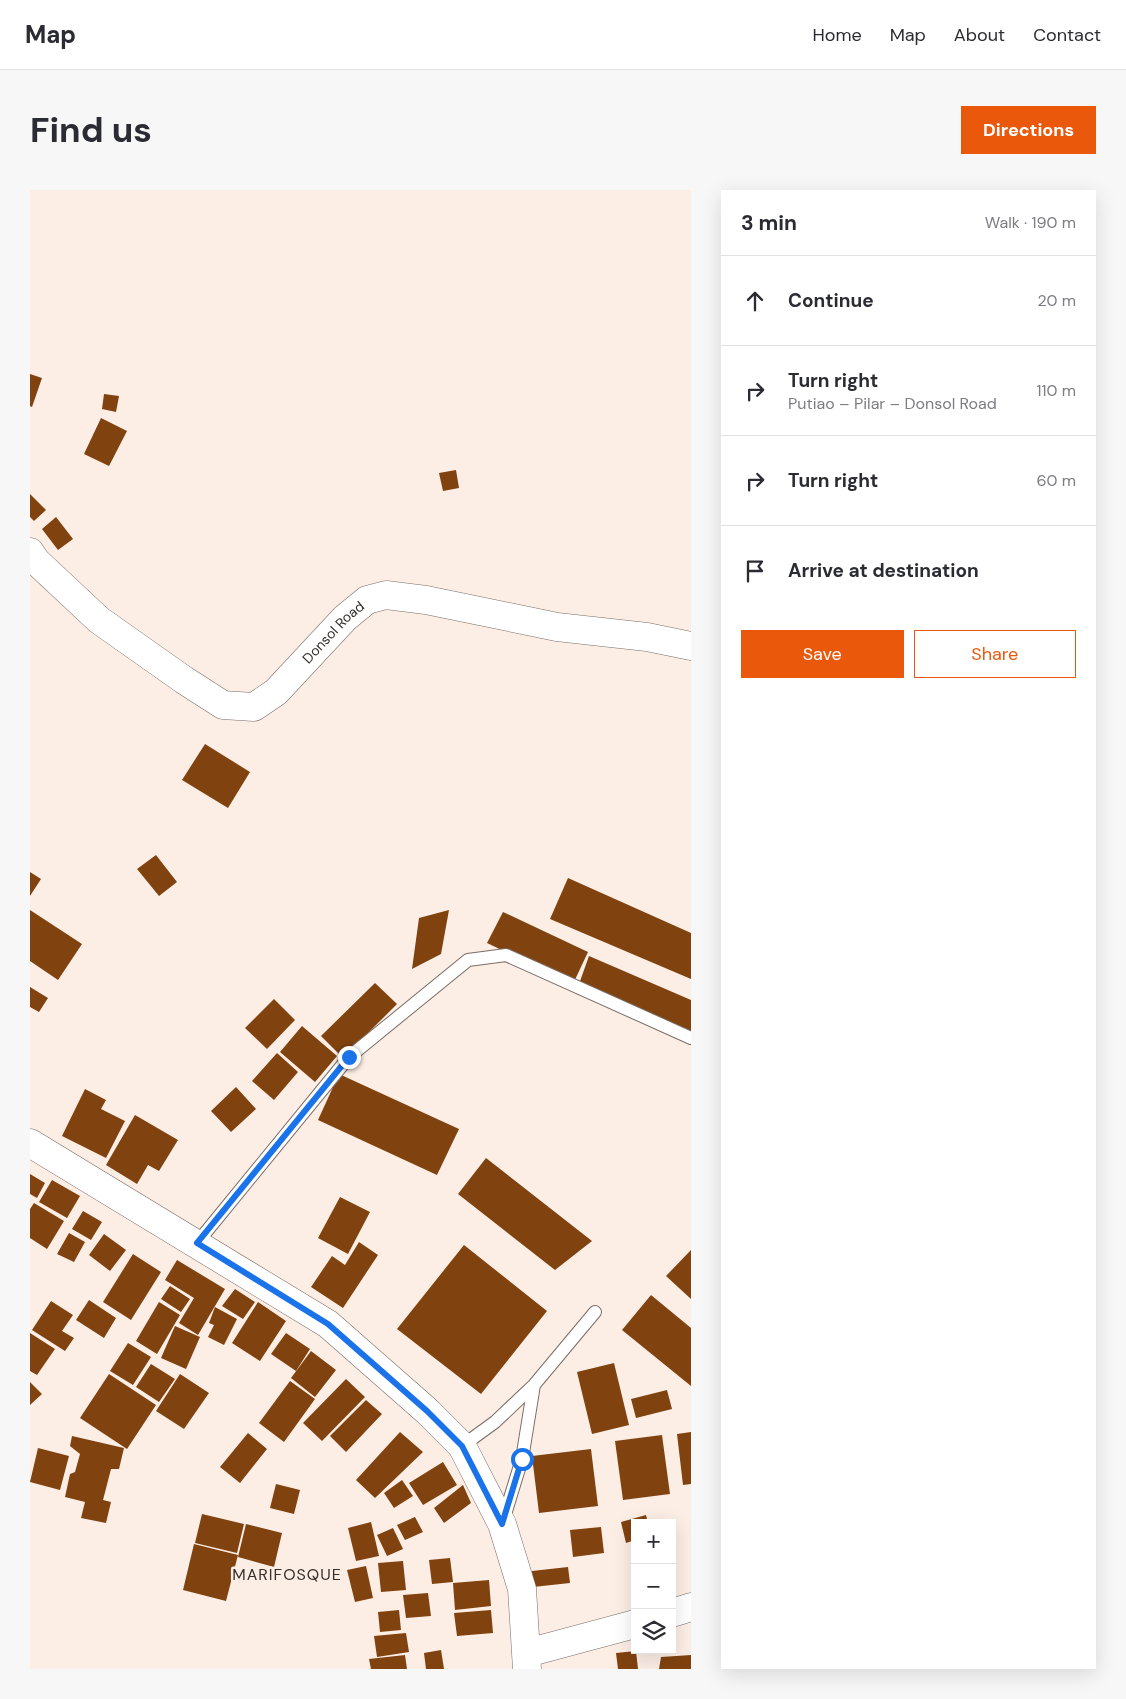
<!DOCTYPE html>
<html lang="en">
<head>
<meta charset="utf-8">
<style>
  body { margin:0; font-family:"DM Sans",sans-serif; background:#f7f7f7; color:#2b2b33 }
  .controls { position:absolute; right:15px; bottom:15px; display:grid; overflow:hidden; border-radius:0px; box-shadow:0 5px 20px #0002 }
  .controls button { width:45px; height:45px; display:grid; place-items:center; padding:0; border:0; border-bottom:1px solid #e1e1e2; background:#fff; color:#2b2b33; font:25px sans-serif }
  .stop { position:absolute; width:15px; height:15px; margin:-11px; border:4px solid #1a73e8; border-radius:50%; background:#fff }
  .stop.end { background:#1a73e8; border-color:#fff; box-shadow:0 1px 5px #0008 }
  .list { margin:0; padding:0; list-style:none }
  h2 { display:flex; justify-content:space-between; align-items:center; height:65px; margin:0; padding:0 20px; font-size:21px }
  h2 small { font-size:16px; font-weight:400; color:#7c7c81 }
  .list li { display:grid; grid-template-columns:32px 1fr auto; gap:15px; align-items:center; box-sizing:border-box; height:90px; padding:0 20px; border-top:1px solid #e1e1e2 }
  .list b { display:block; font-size:19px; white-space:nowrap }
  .list p { margin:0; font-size:16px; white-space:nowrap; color:#7c7c81 }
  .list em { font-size:16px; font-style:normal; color:#7c7c81 }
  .actions { display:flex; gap:10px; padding:15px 20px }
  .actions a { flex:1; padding:11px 0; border:1px solid #ea580c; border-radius:0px; text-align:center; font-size:18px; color:#ea580c }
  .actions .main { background:#ea580c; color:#fff }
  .icon { flex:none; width:28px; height:28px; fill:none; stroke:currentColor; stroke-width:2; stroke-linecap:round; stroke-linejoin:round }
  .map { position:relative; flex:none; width:661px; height:1479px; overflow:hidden; border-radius:0px }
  header { display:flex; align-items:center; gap:30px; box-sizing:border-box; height:70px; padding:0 25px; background:#fff; border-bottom:1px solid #e1e1e2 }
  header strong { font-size:24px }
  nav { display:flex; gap:28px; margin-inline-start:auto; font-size:18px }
  .intro { display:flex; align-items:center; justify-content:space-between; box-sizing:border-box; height:120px; padding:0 30px }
  h1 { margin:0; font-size:35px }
  .button { padding:12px 22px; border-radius:0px; background:#ea580c; color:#fff; font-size:18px; font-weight:700 }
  main { display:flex; gap:30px; padding:0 30px }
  aside { flex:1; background:#fff; border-radius:0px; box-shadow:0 5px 20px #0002 }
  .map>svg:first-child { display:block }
  .building { fill:#80420f }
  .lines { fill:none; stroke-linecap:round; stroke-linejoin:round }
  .lane-casing { stroke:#796d65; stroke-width:14 }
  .secondary-casing { stroke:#796d65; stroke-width:29 }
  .primary-casing { stroke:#796d65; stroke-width:29 }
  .lane { stroke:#fff; stroke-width:12 }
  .secondary { stroke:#fff; stroke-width:28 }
  .primary { stroke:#fff; stroke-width:28 }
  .route { stroke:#1a73e8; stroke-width:6 }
  .labels { text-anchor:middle; stroke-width:5; stroke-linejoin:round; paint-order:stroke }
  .street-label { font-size:14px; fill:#332e2a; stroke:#fceee5 }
  .quarter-label { font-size:16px; letter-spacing:1px; fill:#332e2a; stroke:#fceee5 }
</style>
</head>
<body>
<header>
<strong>Map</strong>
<nav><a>Home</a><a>Map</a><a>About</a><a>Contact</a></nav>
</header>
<div class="intro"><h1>Find us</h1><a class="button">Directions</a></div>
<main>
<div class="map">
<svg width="661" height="1479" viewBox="0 0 661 1479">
  <rect width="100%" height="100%" fill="#fceee5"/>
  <path class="building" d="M0,184L12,188L2,217L0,216Z
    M74,204L89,206L86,222L72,219Z
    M71,228L97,241L79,276L54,264Z
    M426,280L429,298L413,301L409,283Z
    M0,304L16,320L4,331L0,327Z
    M26,327L43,349L28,360L12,339Z
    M175,554L220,582L198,618L152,590Z
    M126,665L147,692L129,706L107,679Z
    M0,682L11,689L0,706Z
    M538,688L661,743V789L520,729Z
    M0,720L52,754L28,790L0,771Z
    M419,720L411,764L382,779L389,728Z
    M473,722L558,762L543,794L457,753Z
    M559,766L661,810V843L549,794Z
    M345,793L367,814L313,868L291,846Z
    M0,797L18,808L9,822L0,817Z
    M244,809L265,830L237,859L215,838Z
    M272,836L307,866L285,892L250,862Z
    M247,863L268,882L244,910L222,891Z
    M309,884L429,939L407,985L288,930Z
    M206,897L226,919L201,942L181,921Z
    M55,899L76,910L71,919L95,931L76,968L32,946Z
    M105,925L148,950L129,981L118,975L107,994L76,975Z
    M456,968L562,1051L525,1080L428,1004Z
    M0,984L15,993L7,1008L0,1004Z
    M22,990L50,1006L37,1028L9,1012Z
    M310,1007L340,1022L318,1064L288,1048Z
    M4,1013L34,1031L17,1059L0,1048V1019Z
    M53,1021L72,1032L61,1050L42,1039Z
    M39,1043L55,1052L44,1072L27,1064Z
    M74,1044L96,1060L80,1081L59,1065Z
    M329,1052L348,1065L313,1118L281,1097L302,1066L315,1075Z
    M434,1055L517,1121L451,1204L367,1139Z
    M661,1060V1109L636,1086Z
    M103,1064L131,1082L101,1130L73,1112Z
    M147,1070L195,1099L168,1145L149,1133L164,1108L135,1090Z
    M140,1096L160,1109L151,1122L131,1109Z
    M205,1099L225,1112L213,1129L192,1116Z
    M621,1105L661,1138V1196L592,1140Z
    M59,1110L86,1128L74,1148L46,1130Z
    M21,1111L43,1125L32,1141L44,1148L35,1161L2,1140Z
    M129,1112L150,1125L127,1164L106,1151Z
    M228,1112L256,1131L230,1171L202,1153Z
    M185,1117L207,1129L194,1155L178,1147L184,1135L179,1133Z
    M145,1136L170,1147L156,1179L131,1168Z
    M0,1143L25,1159L7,1185L0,1181Z
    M256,1143L280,1159L266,1181L241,1164Z
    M98,1153L121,1167L103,1195L80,1181Z
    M281,1161L306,1180L285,1207L261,1188Z
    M584,1173L599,1235L562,1244L547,1182Z
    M121,1174L145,1189L129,1212L106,1197Z
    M79,1184L126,1215L97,1259L50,1228Z
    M150,1184L179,1203L154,1239L126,1221Z
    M316,1189L335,1207L292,1251L273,1233Z
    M260,1191L285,1209L254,1252L229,1233Z
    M0,1192L12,1204L0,1215Z
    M637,1200L642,1219L606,1228L601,1209Z
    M336,1210L352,1224L316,1262L300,1246Z
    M370,1242L393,1262L345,1308L326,1290Z
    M661,1242V1294L653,1295L647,1244Z
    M218,1243L237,1259L210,1293L190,1277Z
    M632,1245L640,1304L593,1310L585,1251Z
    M42,1246L94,1258L89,1279H81L73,1310L81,1312L76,1333L51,1328L55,1312L35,1307L40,1284L45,1282L50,1264L40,1256Z
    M8,1258L39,1266L30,1300L0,1292Z
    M561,1259L568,1316L509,1323L502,1266Z
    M413,1272L427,1295L393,1315L379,1293Z
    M372,1290L383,1306L364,1318L354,1303Z
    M246,1294L270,1300L264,1324L240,1318Z
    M433,1295L441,1313L414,1333L404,1318Z
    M172,1324L214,1334L207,1363L165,1353Z
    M616,1325L618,1333H605V1350L596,1353L591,1332Z
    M385,1327L393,1342L375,1350L367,1335Z
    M341,1332L349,1366L326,1371L318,1338Z
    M216,1334L252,1343L244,1377L208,1367Z
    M571,1337L574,1363L543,1367L540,1340Z
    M363,1338L373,1359L357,1366L347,1345Z
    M164,1354L208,1365L196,1411L153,1400Z
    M420,1368L423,1392L402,1394L399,1370Z
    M373,1371L376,1400L351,1402L348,1373Z
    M336,1376L343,1408L325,1412L317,1380Z
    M538,1377L540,1393L503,1397L502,1381Z
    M459,1390L461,1416L425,1420L423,1393Z
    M398,1403L401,1426L376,1428L373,1405Z
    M369,1420L371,1440L350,1442L348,1422Z
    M461,1420L463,1443L427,1446L424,1423Z
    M376,1443L379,1462L347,1467L344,1446Z
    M411,1460L414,1479H396L394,1463Z
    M606,1461L608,1479H588L586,1463Z
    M375,1465L377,1479H341L339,1469Z
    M661,1465V1479H629L631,1467Z"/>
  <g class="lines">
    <g class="lane-casing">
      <path id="lane" d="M167,1053L319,867L438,770L476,765L661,848
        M432,1256L465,1232L504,1195L565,1122
        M473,1331L492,1269L504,1195"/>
    </g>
    <g class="secondary-casing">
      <g id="secondary">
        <path id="s1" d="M0,362L6,371L69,430L154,490L193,515L224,517L246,502L315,428L337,410L356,405L396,410L527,437L617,447L661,456"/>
        <path d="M642,1423L661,1417"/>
        <path d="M497,1463L605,1434"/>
      </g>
    </g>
    <g class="primary-casing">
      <path id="primary" d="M0,953L298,1134L397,1221L432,1256L472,1334L492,1399L497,1479"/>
    </g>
    <use href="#lane" class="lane"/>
    <use href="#secondary" class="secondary"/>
    <use href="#primary" class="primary"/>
  </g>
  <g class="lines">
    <path class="route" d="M319,867L167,1053L298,1134L397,1221L432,1256L472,1334L492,1269"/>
  </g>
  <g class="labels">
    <g class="street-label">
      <text dy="5" stroke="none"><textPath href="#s1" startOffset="388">Donsol Road</textPath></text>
    </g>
    <g class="quarter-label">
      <text x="257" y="1390">MARIFOSQUE</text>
    </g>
  </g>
</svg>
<div class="controls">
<button>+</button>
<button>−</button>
<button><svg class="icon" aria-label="layers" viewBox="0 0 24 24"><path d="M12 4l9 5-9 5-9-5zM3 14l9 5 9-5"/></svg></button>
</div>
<div class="stop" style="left:492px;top:1269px"></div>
<div class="stop end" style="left:319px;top:867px"></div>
</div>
<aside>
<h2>3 min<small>Walk · 190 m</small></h2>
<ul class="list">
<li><svg class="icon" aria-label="ahead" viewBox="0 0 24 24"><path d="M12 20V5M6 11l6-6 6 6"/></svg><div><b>Continue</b></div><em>20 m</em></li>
<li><svg class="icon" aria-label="right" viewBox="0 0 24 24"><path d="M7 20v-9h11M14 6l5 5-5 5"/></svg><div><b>Turn right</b><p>Putiao – Pilar – Donsol Road</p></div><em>110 m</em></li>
<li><svg class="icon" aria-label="right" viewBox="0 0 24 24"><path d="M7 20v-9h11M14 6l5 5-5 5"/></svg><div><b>Turn right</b></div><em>60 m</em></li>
<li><svg class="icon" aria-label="arrive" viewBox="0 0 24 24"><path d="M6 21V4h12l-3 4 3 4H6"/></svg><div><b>Arrive at destination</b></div></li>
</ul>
<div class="actions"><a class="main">Save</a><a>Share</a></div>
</aside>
</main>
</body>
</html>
